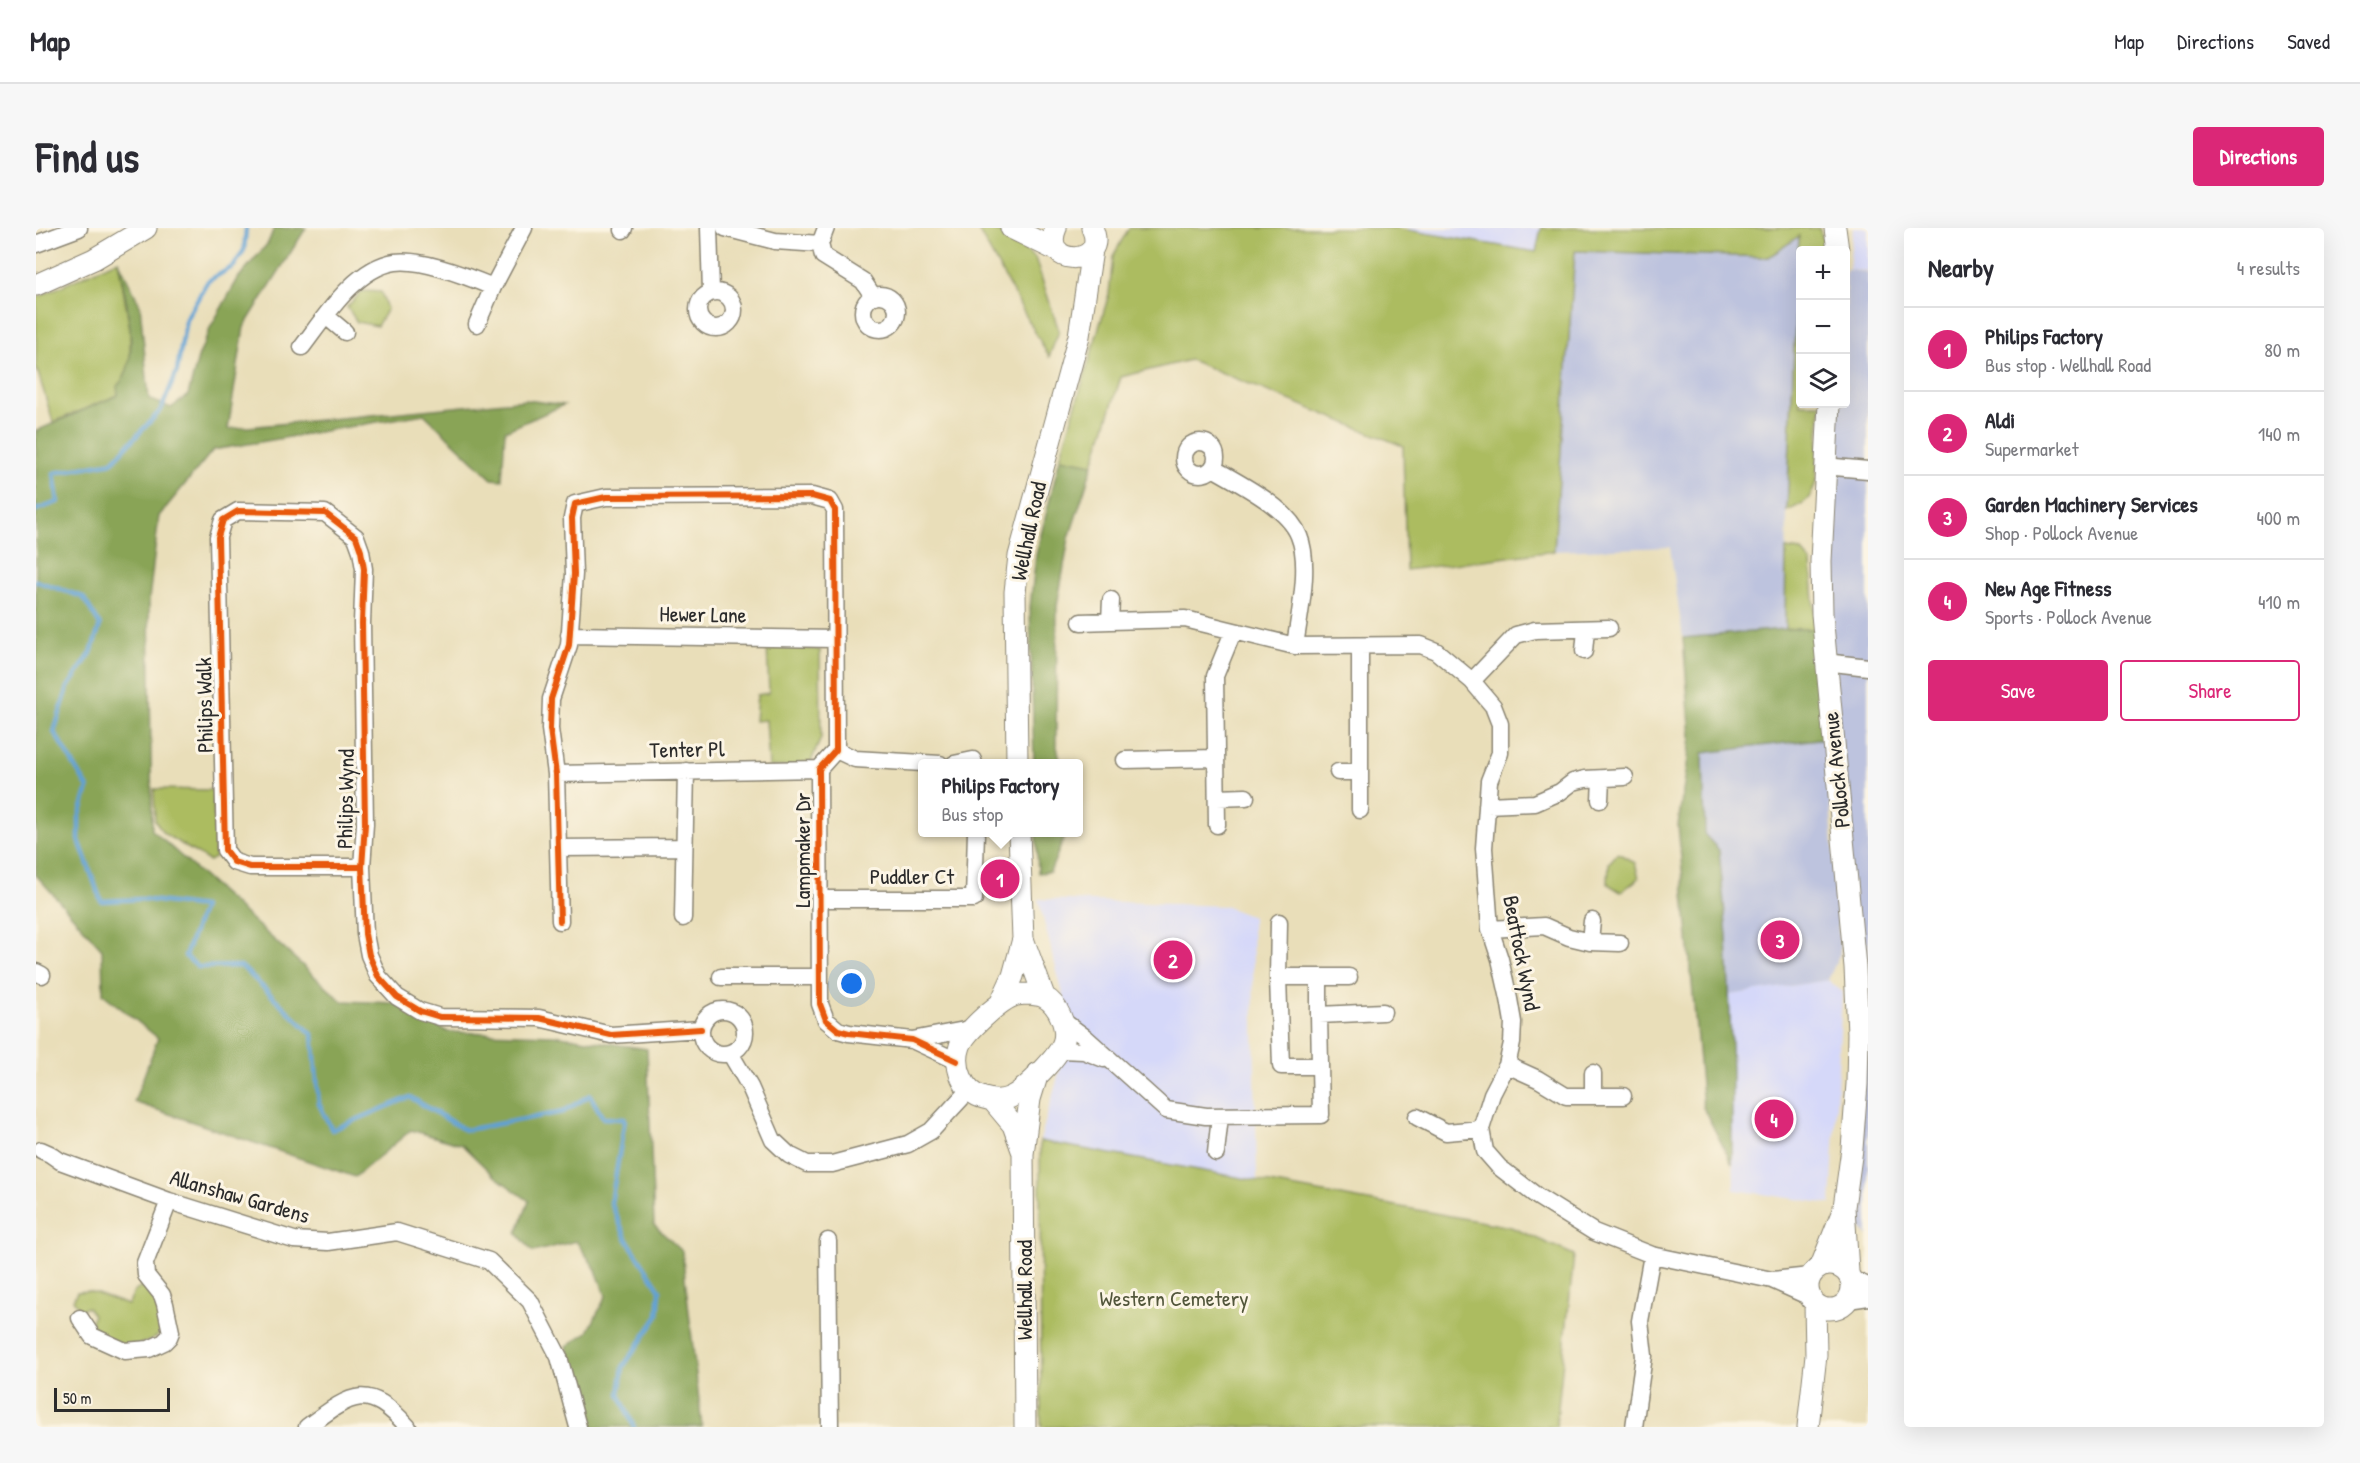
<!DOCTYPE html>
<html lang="en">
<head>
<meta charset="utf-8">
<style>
  body { margin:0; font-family:"Patrick Hand",sans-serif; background:#f7f7f7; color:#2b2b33 }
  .controls { position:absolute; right:18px; top:18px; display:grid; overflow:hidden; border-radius:6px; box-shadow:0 6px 24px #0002 }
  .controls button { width:54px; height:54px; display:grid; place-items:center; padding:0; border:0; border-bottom:2px solid #e1e1e2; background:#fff; color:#2b2b33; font:30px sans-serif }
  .scale { position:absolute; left:18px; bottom:15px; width:116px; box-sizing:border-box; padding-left:6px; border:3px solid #2b2b2b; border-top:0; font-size:16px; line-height:21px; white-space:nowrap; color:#2b2b2b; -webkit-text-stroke:4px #fcf5e5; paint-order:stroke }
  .you { position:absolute; left:816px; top:756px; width:21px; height:21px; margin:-15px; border:4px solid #fff; border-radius:50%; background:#1a73e8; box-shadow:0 0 0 9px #1a73e833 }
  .badge { display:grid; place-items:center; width:39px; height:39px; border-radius:50%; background:#db2777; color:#fff; font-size:20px; font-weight:700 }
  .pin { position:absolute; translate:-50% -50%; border:3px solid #fff; box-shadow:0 2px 6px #0006 }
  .popup { position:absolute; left:882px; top:531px; width:165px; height:78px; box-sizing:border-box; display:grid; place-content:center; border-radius:6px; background:#fff; filter:drop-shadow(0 2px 4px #0005); font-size:20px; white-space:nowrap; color:#7c7c81 }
  .popup b { font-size:22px; color:#2b2b33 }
  .popup::after { content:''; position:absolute; left:50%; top:100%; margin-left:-12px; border:12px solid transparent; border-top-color:#fff }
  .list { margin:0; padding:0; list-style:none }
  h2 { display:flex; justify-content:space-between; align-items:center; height:78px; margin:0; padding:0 24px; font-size:26px }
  h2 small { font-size:20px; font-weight:400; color:#7c7c81 }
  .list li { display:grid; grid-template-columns:39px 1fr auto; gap:18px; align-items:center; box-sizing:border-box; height:84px; padding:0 24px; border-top:2px solid #e1e1e2 }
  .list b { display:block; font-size:22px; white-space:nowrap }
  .list p { margin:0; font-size:20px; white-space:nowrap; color:#7c7c81 }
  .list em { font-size:20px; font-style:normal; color:#7c7c81 }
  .actions { display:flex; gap:12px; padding:18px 24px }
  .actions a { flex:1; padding:14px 0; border:2px solid #db2777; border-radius:6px; text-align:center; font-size:21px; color:#db2777 }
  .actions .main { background:#db2777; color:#fff }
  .icon { flex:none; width:33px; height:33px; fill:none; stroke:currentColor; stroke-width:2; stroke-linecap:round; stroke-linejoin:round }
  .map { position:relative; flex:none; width:1832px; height:1199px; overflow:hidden; border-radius:6px }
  header { display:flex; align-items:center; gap:36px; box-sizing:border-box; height:84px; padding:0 30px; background:#fff; border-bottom:2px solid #e1e1e2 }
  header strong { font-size:28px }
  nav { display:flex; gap:33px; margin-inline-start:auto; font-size:21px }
  .intro { display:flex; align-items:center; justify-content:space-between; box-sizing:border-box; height:144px; padding:0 36px }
  h1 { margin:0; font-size:42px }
  .button { padding:15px 27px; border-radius:6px; background:#db2777; color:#fff; font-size:21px; font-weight:700 }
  main { display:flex; gap:36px; padding:0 36px }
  aside { flex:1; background:#fff; border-radius:6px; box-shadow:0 6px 24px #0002 }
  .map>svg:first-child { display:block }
  .built { fill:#d5d8f9 }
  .industrial { fill:#bdc3de }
  .green { fill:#acbc60; stroke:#6c7446; stroke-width:1.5 }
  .forest { fill:#89a456; stroke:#5a6840; stroke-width:1.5 }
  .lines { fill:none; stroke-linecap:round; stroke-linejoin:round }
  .stream { stroke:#60a1d3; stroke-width:4.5 }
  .minor-casing { stroke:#8a8472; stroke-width:19 }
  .tertiary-casing { stroke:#8a8472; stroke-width:23 }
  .minor { stroke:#fff; stroke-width:16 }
  .tertiary { stroke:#fff; stroke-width:21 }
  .cycleway-casing { stroke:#fcf5e5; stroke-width:10 }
  .cycleway { stroke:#e8590c; stroke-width:6 }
  .labels { text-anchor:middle; stroke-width:6; stroke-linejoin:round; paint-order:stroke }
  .street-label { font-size:22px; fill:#2b2b2b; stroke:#fcf5e5 }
  .park-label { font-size:22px; fill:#52563b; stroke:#fcf5e5 }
</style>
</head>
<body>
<header>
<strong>Map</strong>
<nav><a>Map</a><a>Directions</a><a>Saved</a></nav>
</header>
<div class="intro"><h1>Find us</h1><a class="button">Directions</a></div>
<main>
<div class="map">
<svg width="1832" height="1199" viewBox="0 0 1832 1199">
  <rect width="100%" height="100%" fill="#fcf5e5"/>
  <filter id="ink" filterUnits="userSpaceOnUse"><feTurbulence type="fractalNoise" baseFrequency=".0167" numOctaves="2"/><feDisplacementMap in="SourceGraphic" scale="12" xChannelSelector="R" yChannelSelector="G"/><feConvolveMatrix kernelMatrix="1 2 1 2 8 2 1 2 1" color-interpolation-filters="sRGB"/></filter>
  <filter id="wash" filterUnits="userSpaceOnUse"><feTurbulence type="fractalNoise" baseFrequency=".008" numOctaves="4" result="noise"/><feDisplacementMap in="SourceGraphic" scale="24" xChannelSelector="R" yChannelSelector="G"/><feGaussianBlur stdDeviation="1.35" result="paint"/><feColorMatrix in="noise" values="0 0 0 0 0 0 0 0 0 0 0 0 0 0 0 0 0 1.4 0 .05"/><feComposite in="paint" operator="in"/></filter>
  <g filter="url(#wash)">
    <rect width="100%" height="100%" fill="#e9deb9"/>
    <path class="built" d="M1372,0H1505L1500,24L1371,2Z
      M1817,0H1832V43L1813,42Z
      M1002,671L1188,678L1216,689L1221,953L1004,913L1025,838L1028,770Z
      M1792,752L1806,764L1795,976L1698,962L1693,767Z"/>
    <path class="industrial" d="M1763,7L1751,283L1749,401L1647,410L1634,319L1518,323L1539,23L1732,29Z
      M1810,42L1832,44V1009L1808,979L1821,856L1786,386L1793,176H1810Z
      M1790,510L1804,725L1792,752L1693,767L1683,622L1669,607L1667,524Z"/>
    <path class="green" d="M941,0H952L969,6L999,30L1023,103L1013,129Z
      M1093,0H1360L1500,24L1505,0H1783L1791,22H1764V176H1785L1780,253C1775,273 1769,275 1751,283L1763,8L1733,29L1539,23L1518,323L1370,342L1367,218L1154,132L1085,149L1057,236L1024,230L1073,66L1077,28Z
      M82,32L94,101V136L82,167L17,194L0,138V70Z
      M326,63L345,64L351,81L341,98L321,94L311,79Z
      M1750,321L1765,323L1775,334L1780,401H1749Z
      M731,416L784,422L785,510L773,538L733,539L730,492L719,493L721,467L733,465Z
      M118,561L177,562L179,629L173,633L127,605L119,592Z
      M1582,625L1599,635L1603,650L1585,664L1572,656L1573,635Z
      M1004,913L1475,999L1538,1027L1520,1199H1005Z
      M110,1056C114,1062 120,1068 124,1075C147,1116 85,1128 63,1106C60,1103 57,1098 55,1094L57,1087L51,1079L44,1082L37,1072L41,1064L53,1063L92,1077L98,1064Z"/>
    <path class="forest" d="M238,0H270L208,99L192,201L490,172L528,177L469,203L466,252L456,251L388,186L177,222L123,288L113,371L116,602L306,773L359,775L412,804L518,807L611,821L618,997L646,1023L666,1199H551L531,1118L552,1104L570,1068L559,1040L540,1013L497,1024L481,1005L493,973L457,947L426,917L375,902L319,949L98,874L122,810L67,766L66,721L0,647V203L82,167L81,158C108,133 88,65 82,32L104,77L113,171L135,180L152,167L162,130L174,100L203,49L232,15Z
      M1024,230L1057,236L1033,310L1021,378L1020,515L1025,535H998L994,379L1000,327Z
      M1749,401H1780L1790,510L1667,525L1669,607L1683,622L1691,708L1696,843V936L1667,879L1642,597L1655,510L1647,410Z
      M1000,605H1030L1014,644L1002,645Z"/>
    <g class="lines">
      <path class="stream" d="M0,282L22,274L18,245L76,234L125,182L141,143L150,91L172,53L198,38L208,22L210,1
        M0,353L47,369L64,397L55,425L32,459L18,504L52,560L43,590V612L65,673L106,671L167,679L149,728L162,739L205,738L277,807L283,876L296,902L374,869L429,902L527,884L554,867L567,890L589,891L575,975L590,1010L624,1062L622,1088L587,1139L583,1166L598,1199"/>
    </g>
  </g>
  <g filter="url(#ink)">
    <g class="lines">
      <g class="minor-casing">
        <path id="minor" d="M673,0L675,64
          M689,0L739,13L784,16L787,28L827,53L837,68
          M587,2L588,0
          M0,16L43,0
          M784,16L790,0
          M662 82a18 18 0 1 1 36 0a18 18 0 1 1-36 0Z
          M827 84a17 17 0 1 1 34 0a17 17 0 1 1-34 0Z
          M290,88L309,104
          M441,96L457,59L488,0
          M266,119C289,89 319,40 359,34C385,30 433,49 457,59
          M1148 230a16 16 0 1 1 32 0a16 16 0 1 1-32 0Z
          M1788,238L1832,242
          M1177,240C1202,255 1252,279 1263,308C1275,337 1263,387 1259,418
          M1074,393L1149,391L1259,418L1385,417L1400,423L1436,453L1457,478L1464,496V525L1453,553L1448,620L1454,701L1464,731L1473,771L1477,794L1476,815L1471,837L1456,866L1445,901L1449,923L1463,939L1502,969L1558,1004L1616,1027L1736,1052L1774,1069
          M1045,394L1074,393L1075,372
          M533,407L800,411
          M1324,418V544
          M1548,423L1550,402
          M1789,434L1832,439
          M1436,453L1480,407L1499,402L1573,400
          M800,522L819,531L904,536
          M1089,532L1180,530
          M918,536L937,532L938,536
          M1302,544H1324V582
          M520,546L783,541
          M1181,570L1210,569
          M1564,572L1565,551
          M1451,577L1499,575L1524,564L1537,554L1549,551L1589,549
          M1181,597L1179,448L1197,404
          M522,620L648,619
          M326,639H214L198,634L189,622L182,309L187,292L202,283L289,285L320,309L325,323L328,341L326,395L329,596L326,639L329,706L333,727L342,748L361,769L384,783L404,789L503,790L575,807L665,801
          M784,671H938L940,604
          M647,690L650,543
          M524,693L520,546L514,501L515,471L533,417L538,346L536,290L539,276L570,269L776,268L794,273L799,282L800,522L783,541L784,776L790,792L802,802L813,805L876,812L921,833
          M1454,701L1508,698L1533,709L1554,714L1584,715
          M1554,714L1556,693
          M0,744L6,747
          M685,749H784
          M1242,749L1243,694
          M1283,749H1313
          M665 804a22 22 0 1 1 44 0a22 22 0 1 1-44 0Z
          M1283,787V749H1242L1245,838H1284
          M1027,793L1050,810L1130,882L1170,888L1285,887L1283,787L1347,784
          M876,812L939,800
          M1024,822L1048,823L1068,831
          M694,825L714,859L737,912L753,927L771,936H796L872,916L895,903L933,862
          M1471,837L1502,851L1530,868H1587
          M1557,868V845
          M1381,889L1410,904L1445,901
          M5,922L14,926L24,933L133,973L258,1012L292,1014L361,1004L453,1033L494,1073L523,1129L542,1199
          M1180,925L1184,888
          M792,1013L794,1199
          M1815,1051L1832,1058
          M1737,1052L1774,1048
          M1812,1072L1832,1069
          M44,1090L56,1108L89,1123L113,1121L128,1114L133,1109L135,1104L129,1076L126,1067L110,1047L109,1035L133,973
          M271,1199C316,1166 331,1153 372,1199
          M1598,1199L1608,1128L1604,1093L1616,1027"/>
      </g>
      <g class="tertiary-casing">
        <path id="tertiary" d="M975,0L1022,23
          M1020,0C1003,40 1074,39 1056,0
          M1799,0L1802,22
          M0,57L58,31L110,0
          M1793,176L1785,333L1786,386L1819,739L1822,806L1821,856L1816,921L1808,979L1812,1044
          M981,536L979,364L983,328L1043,108L1056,22
          M987,711L1008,768
          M995,766C999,767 1004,767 1008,769C1022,776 1031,798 1028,812C1025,827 989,862 975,869C967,873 957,873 948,870C927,865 917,838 924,818C929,804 966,770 981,767C985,766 990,766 995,766Z
          M965,774L977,748L987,711L983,604
          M957,873L977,897L986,922
          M1772 1059a22 22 0 1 1 44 0a22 22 0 1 1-44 0Z
          M1785,1038L1806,985
          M989,1199L987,926L994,871L1002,845
          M1772,1199L1780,1127L1779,1075"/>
      </g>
      <use href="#minor" class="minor"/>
      <use href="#tertiary" class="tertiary"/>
      <g class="cycleway-casing">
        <path id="cycleway" d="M326,639H214L198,634L189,622L182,309L187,292L202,283L289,285L320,309L325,323L328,341L326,395L329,596L326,639L329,706L333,727L342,748L361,769L384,783L404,789L503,790L575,807L665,801
          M524,693L520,546L514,501L515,471L533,417L538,346L536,290L539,276L570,269L776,268L794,273L799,282L800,522L783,541L784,776L790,792L802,802L813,805L876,812L921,833"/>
      </g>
      <use href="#cycleway" class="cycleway"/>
    </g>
  </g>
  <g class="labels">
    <g class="street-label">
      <text transform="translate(992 303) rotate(-78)" y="8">Wellhall Road</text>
      <text transform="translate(667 386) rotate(1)" y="8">Hewer Lane</text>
      <text transform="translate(168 477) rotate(-91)" y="8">Philips Walk</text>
      <text transform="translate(651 521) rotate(-1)" y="8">Tenter Pl</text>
      <text transform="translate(1800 542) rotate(-96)" y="8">Pollock Avenue</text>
      <text transform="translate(309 571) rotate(-89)" y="8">Philips Wynd</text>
      <text transform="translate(766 622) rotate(-90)" y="8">Lampmaker Dr</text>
      <text x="876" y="656">Puddler Ct</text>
      <text transform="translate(1486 725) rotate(79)" y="8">Beattock Wynd</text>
      <text transform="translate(204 968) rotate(16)" y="8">Allanshaw Gardens</text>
      <text transform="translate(988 1062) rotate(-90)" y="8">Wellhall Road</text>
    </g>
    <g class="park-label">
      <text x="1138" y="1078">Western Cemetery</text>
    </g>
  </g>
</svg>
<div class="controls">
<button>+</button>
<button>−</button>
<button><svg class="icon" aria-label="layers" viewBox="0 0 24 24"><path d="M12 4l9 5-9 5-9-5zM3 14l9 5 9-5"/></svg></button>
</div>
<div class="scale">50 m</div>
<div class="you"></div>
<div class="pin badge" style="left:964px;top:651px">1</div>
<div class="popup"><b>Philips Factory</b>Bus stop</div>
<div class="pin badge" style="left:1137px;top:732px">2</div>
<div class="pin badge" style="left:1744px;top:712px">3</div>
<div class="pin badge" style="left:1738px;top:891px">4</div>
</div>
<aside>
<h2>Nearby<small>4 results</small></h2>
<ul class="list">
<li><span class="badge">1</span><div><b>Philips Factory</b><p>Bus stop · Wellhall Road</p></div><em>80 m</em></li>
<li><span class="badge">2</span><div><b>Aldi</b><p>Supermarket</p></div><em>140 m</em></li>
<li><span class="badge">3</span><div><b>Garden Machinery Services</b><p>Shop · Pollock Avenue</p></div><em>400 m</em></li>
<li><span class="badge">4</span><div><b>New Age Fitness</b><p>Sports · Pollock Avenue</p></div><em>410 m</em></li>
</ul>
<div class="actions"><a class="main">Save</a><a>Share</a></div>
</aside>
</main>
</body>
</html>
